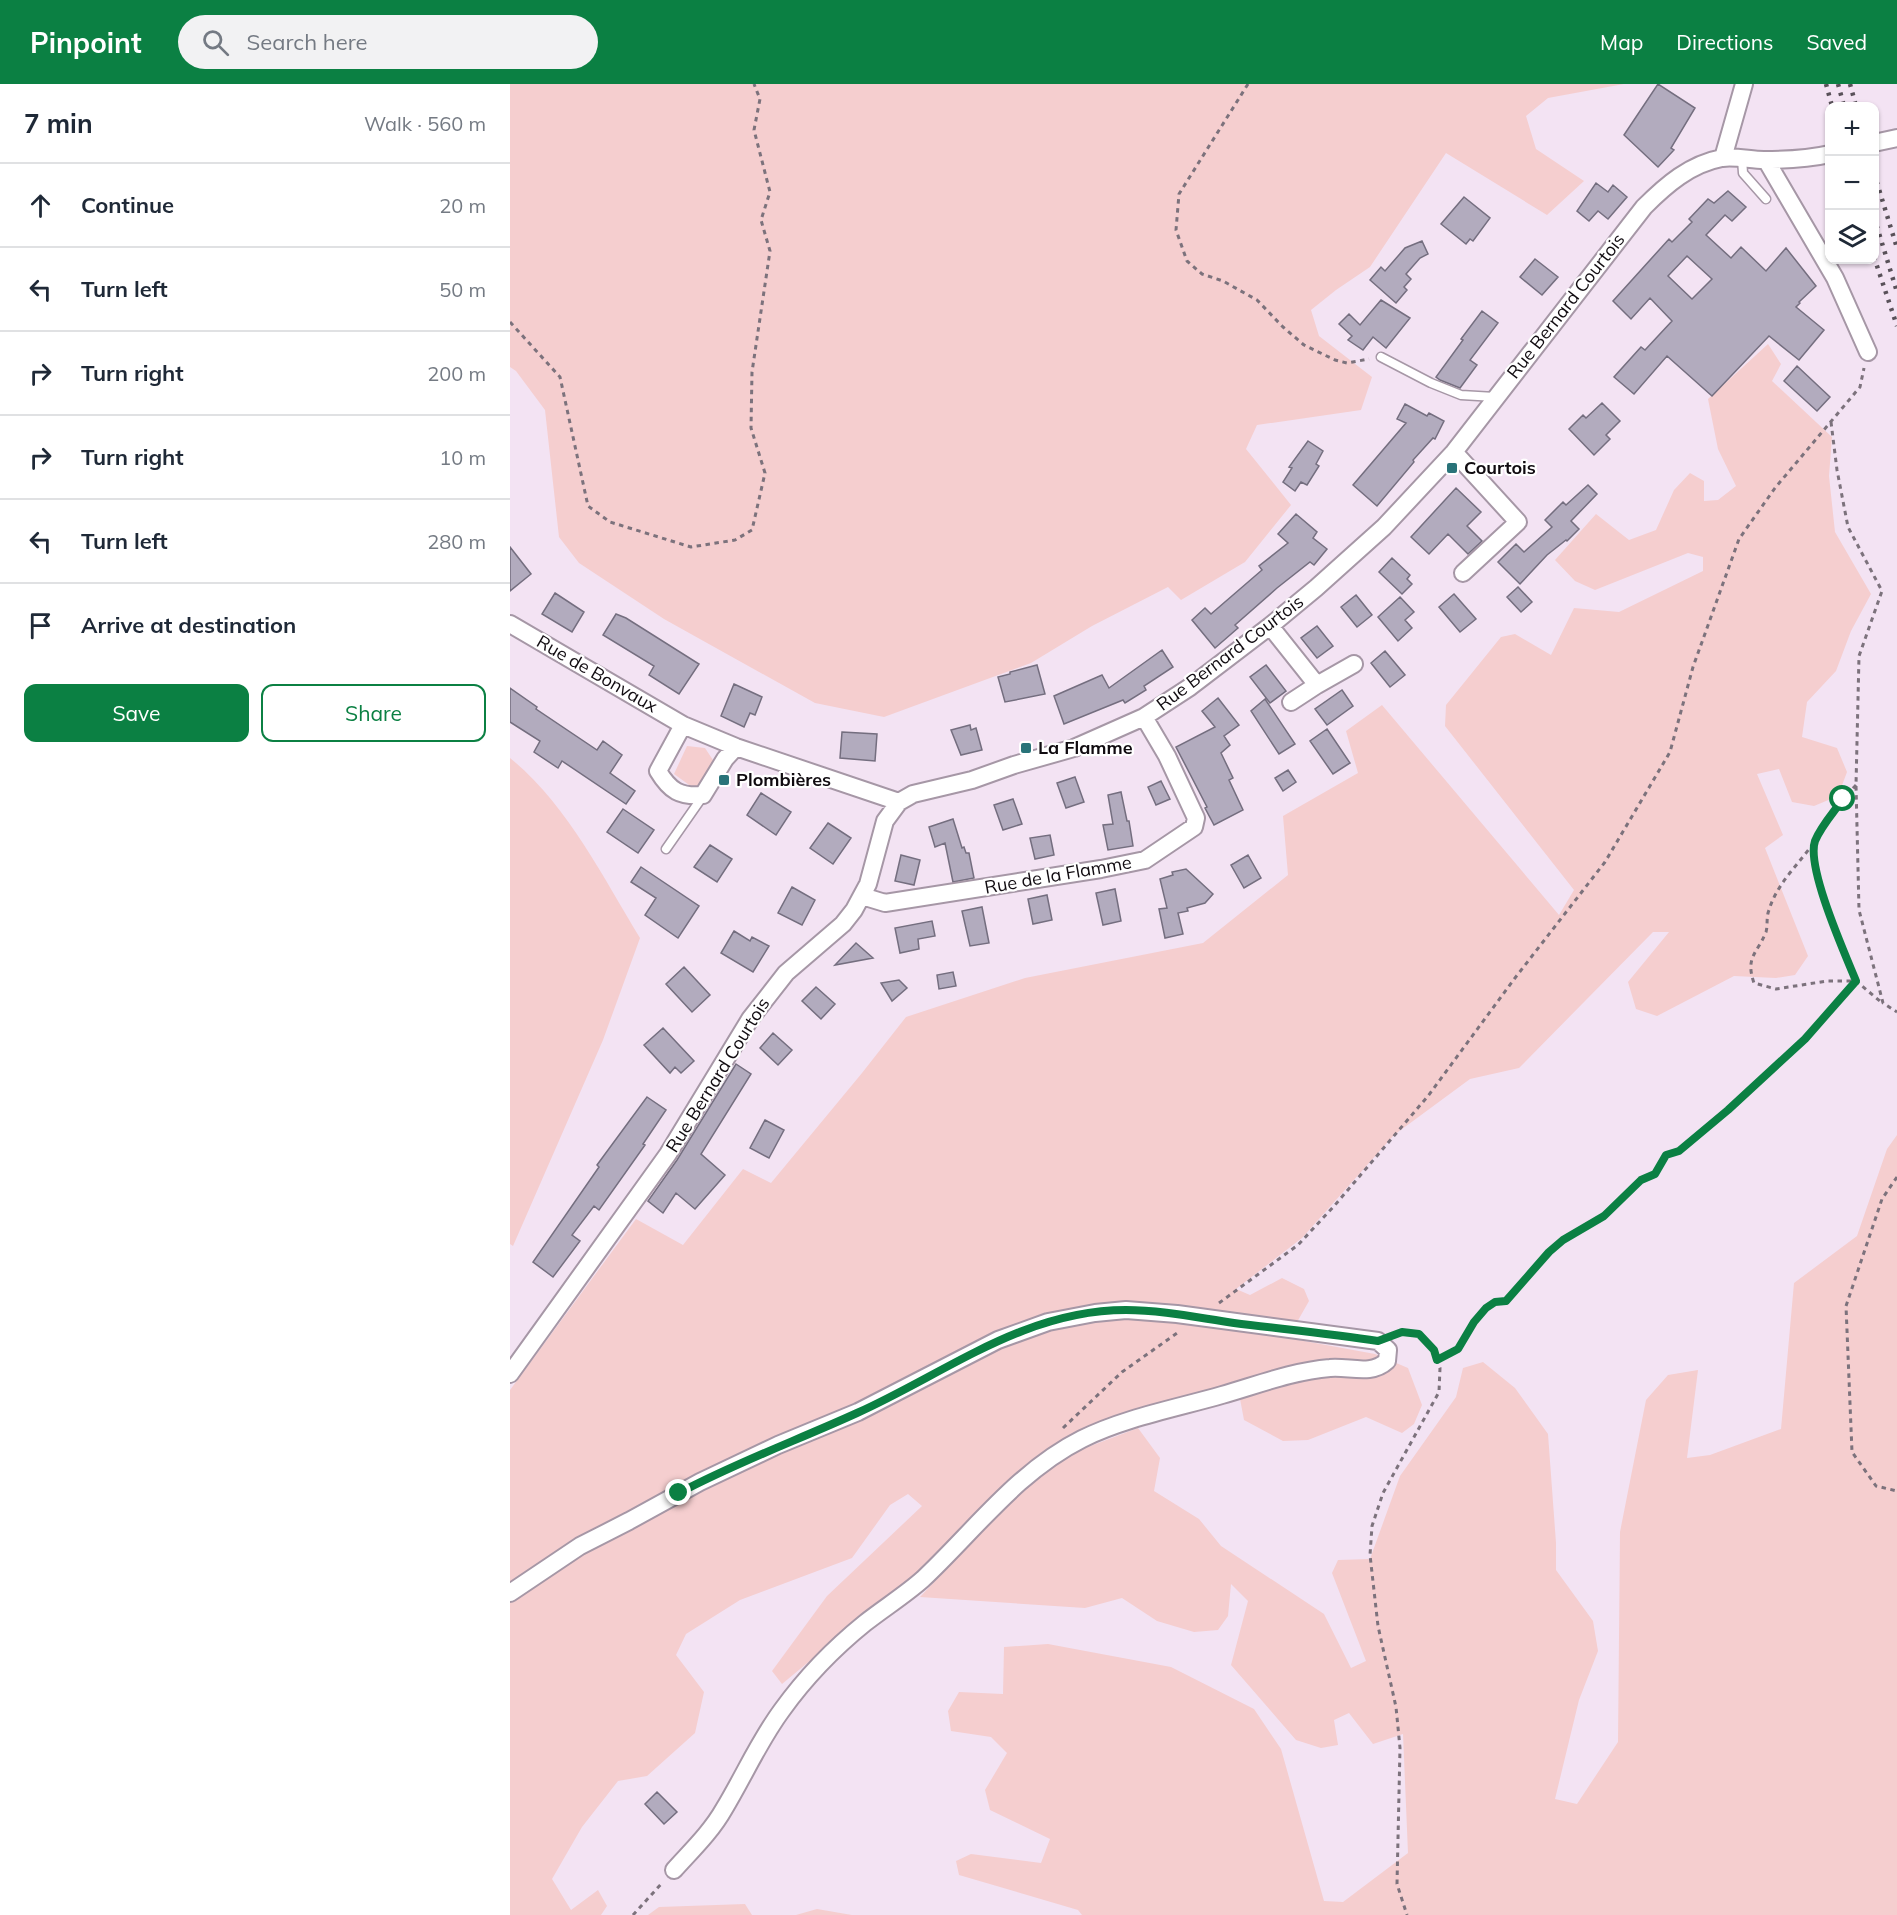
<!DOCTYPE html>
<html lang="en">
<head>
<meta charset="utf-8">
<style>
  body { margin:0; font-family:Mulish,sans-serif; background:#f2f2f3; color:#1f2937 }
  .controls { position:absolute; right:18px; top:18px; display:grid; overflow:hidden; border-radius:12px; box-shadow:0 2px 4px #0004 }
  .controls button { width:54px; height:54px; display:grid; place-items:center; padding:0; border:0; border-bottom:2px solid #e0e1e3; background:#fff; color:#1f2937; font:30px sans-serif }
  .stop { position:absolute; width:18px; height:18px; margin:-14px; border:4px solid #0b8043; border-radius:50%; background:#fff }
  .stop.end { background:#0b8043; border-color:#fff; box-shadow:0 2px 6px #0008 }
  .list { margin:0; padding:0; list-style:none }
  h2 { display:flex; justify-content:space-between; align-items:center; height:78px; margin:0; padding:0 24px; font-size:26px }
  h2 small { font-size:20px; font-weight:400; color:#747a83 }
  .list li { display:grid; grid-template-columns:39px 1fr auto; gap:18px; align-items:center; box-sizing:border-box; height:84px; padding:0 24px; border-top:2px solid #e0e1e3 }
  .list b { display:block; font-size:22px; white-space:nowrap }
  .list em { font-size:20px; font-style:normal; color:#747a83 }
  .actions { display:flex; gap:12px; padding:18px 24px }
  .actions a { flex:1; padding:14px 0; border:2px solid #0b8043; border-radius:12px; text-align:center; font-size:21px; color:#0b8043 }
  .actions .main { background:#0b8043; color:#fff }
  .icon { flex:none; width:33px; height:33px; fill:none; stroke:currentColor; stroke-width:2; stroke-linecap:round; stroke-linejoin:round }
  .map { position:relative; flex:none; width:1387px; height:1831px; overflow:hidden }
  header { display:flex; align-items:center; gap:36px; box-sizing:border-box; height:84px; padding:0 30px; background:#0b8043; color:#fff }
  header strong { font-size:28px }
  nav { display:flex; gap:33px; margin-inline-start:auto; font-size:21px }
  .search { width:420px; height:54px; background:#f2f2f3; display:flex; align-items:center; gap:15px; box-sizing:border-box; padding:0 21px; border-radius:33px; color:#747a83; font-size:22px }
  main { display:flex }
  aside { flex:1; background:#fff }
  .map>svg:first-child { display:block }
  .green { fill:#f5cecf }
  .building { fill:#b2abbe; stroke:#746e7f; stroke-width:1.5; fill-rule:evenodd }
  .lines { fill:none; stroke-linecap:round; stroke-linejoin:round }
  .lane-casing { stroke:#a697a6; stroke-width:11 }
  .street-casing { stroke:#a697a6; stroke-width:20 }
  .path { stroke:#7c727c; stroke-width:3; stroke-dasharray:4.5 4.5; stroke-linecap:butt }
  .lane { stroke:#fff; stroke-width:8 }
  .street { stroke:#fff; stroke-width:16 }
  .rail { stroke:#595159; stroke-width:4.5; stroke-dasharray:3 6; stroke-linecap:butt }
  .route { stroke:#0b8043; stroke-width:8 }
  .poi-dot { fill:#297379; stroke:#fff; stroke-width:2 }
  .labels { text-anchor:middle; stroke-width:4.5; stroke-linejoin:round; paint-order:stroke }
  .street-label { font-size:18px; fill:#100b10; stroke:#fff }
  .poi-label { font-size:18px; font-weight:bold; fill:#100b10; stroke:#fff; text-anchor:start }
</style>
</head>
<body>
<header>
<strong>Pinpoint</strong>
<div class="search"><svg class="icon" aria-label="search" viewBox="0 0 24 24"><circle cx="10" cy="10" r="6"/><path d="M15 15l6 6"/></svg>Search here</div>
<nav><a>Map</a><a>Directions</a><a>Saved</a></nav>
</header>
<main>
<aside>
<h2>7 min<small>Walk · 560 m</small></h2>
<ul class="list">
<li><svg class="icon" aria-label="ahead" viewBox="0 0 24 24"><path d="M12 20V5M6 11l6-6 6 6"/></svg><div><b>Continue</b></div><em>20 m</em></li>
<li><svg class="icon" aria-label="left" viewBox="0 0 24 24"><path d="M17 20v-9H6M10 6l-5 5 5 5"/></svg><div><b>Turn left</b></div><em>50 m</em></li>
<li><svg class="icon" aria-label="right" viewBox="0 0 24 24"><path d="M7 20v-9h11M14 6l5 5-5 5"/></svg><div><b>Turn right</b></div><em>200 m</em></li>
<li><svg class="icon" aria-label="right" viewBox="0 0 24 24"><path d="M7 20v-9h11M14 6l5 5-5 5"/></svg><div><b>Turn right</b></div><em>10 m</em></li>
<li><svg class="icon" aria-label="left" viewBox="0 0 24 24"><path d="M17 20v-9H6M10 6l-5 5 5 5"/></svg><div><b>Turn left</b></div><em>280 m</em></li>
<li><svg class="icon" aria-label="arrive" viewBox="0 0 24 24"><path d="M6 21V4h12l-3 4 3 4H6"/></svg><div><b>Arrive at destination</b></div></li>
</ul>
<div class="actions"><a class="main">Save</a><a>Share</a></div>
</aside>
<div class="map">
<svg width="1387" height="1831" viewBox="0 0 1387 1831">
  <rect width="100%" height="100%" fill="#f3e3f3"/>
  <path class="green" d="M0,0H1114L1038,14L1016,32L1026,65L1074,97L1037,131L936,69L860,183L826,206L801,226L809,252L862,293L851,326L747,341L736,365L781,421L735,478L671,516L658,503L582,542L521,579L374,633L305,619L154,535L69,479L49,453L35,326L6,287L0,283Z
    M1258,260L1271,280L1262,297L1322,353L1319,392L1325,448L1361,510L1341,547L1326,587L1297,618L1292,653L1327,664L1337,688L1328,712L1304,722L1282,718L1269,685L1247,690L1273,751L1255,764L1298,872L1285,891L1266,894L1224,892L1147,932L1126,925L1118,898L1159,848H1143L1009,984L960,995L884,1051L792,1154L726,1205L740,1211L772,1194L794,1205L799,1217L778,1254L865,1270L898,1284L912,1321L904,1340L892,1349L856,1333L798,1356L773,1357L734,1336L727,1299L613,1332L543,1361L407,1488L272,1600L262,1587L317,1512L412,1422L398,1410L380,1421L342,1474L230,1516L176,1550L166,1571L194,1608L185,1649L137,1692L108,1697L72,1743L42,1795L61,1826L88,1806L97,1822L91,1831H0V1306L126,1135L173,1161L233,1085L261,1099L352,989L396,933L515,894L693,859L778,791L773,732L848,689L836,647L872,621L1049,831L1064,806L935,642L936,621L991,553L1005,550L1041,571L1064,524L1109,528L1193,487V473L1178,469L1085,506L1065,497L1045,476L1086,430L1119,456L1146,446L1164,406L1180,389L1194,397V417L1208,416L1226,402L1208,365L1198,315Z
    M177,662L195,664L205,679L190,702L182,703L164,690Z
    M0,674C56,719 93,793 130,854L93,956L3,1162L0,1160Z
    M1387,1051V1831H572L568,1826L449,1791L446,1777L461,1770L531,1779L540,1755L480,1726L475,1706L497,1669L481,1653L441,1647L438,1627L449,1608L493,1610L494,1563L538,1560L661,1583L744,1625L771,1665L814,1817L833,1818L898,1769L893,1650L863,1660L839,1629L824,1636L828,1661L811,1664L786,1656L721,1581L738,1517L721,1500L718,1532L708,1546L684,1548L647,1537L612,1514L575,1524L410,1513L507,1410L562,1369L628,1344L650,1374L644,1407L689,1435L711,1462L814,1530L841,1584L856,1577L822,1489L828,1476L860,1475L890,1392L946,1313L953,1284L973,1278L1005,1304L1038,1350L1046,1459V1486L1083,1537L1088,1567L1069,1616L1045,1715L1067,1720L1108,1658L1110,1448L1136,1316L1158,1291L1188,1286L1177,1374L1200,1371L1271,1345L1284,1199L1347,1152L1377,1065Z
    M235,1820L242,1831H138L149,1823Z
    M307,1825L342,1831H286Z"/>
  <path class="building" d="M1148,0L1185,24L1161,64L1164,66L1148,83L1114,51Z
    M1086,99L1098,108L1103,101L1117,113L1098,135L1088,127L1079,137L1067,127Z
    M1218,107L1236,123L1222,137L1215,131L1196,151L1221,174L1231,163L1256,187L1276,164L1306,202L1289,218L1290,219L1286,223L1314,246L1289,276L1259,252L1202,312L1157,272L1124,310L1104,293L1131,263L1135,266L1162,237L1140,214L1121,235L1103,217L1159,155L1162,158L1182,138L1179,135L1198,115L1204,119ZM1177,172L1202,195L1182,215L1158,192Z
    M954,113L980,134L963,157L960,155L956,160L931,140Z
    M912,157L918,170L910,174L896,190L901,195L894,203L897,206L886,219L860,196L871,183L875,187L895,164Z
    M1025,175L1048,193L1032,211L1010,193Z
    M871,216L900,234L876,264L863,253L853,266L838,256L842,252L829,240L839,230L850,241Z
    M972,227L988,239L960,276L967,281L950,304L930,296L926,293L953,256L951,255Z
    M1287,282L1320,313L1307,327L1274,297Z
    M1092,319L1110,337L1096,351L1100,355L1084,371L1059,345L1073,331L1076,334Z
    M895,320L917,332L919,329L934,337L925,355L923,354L903,376L904,378L867,422L843,401L896,339L887,335Z
    M798,357L813,367L806,380L809,382L797,401L791,398L785,407L773,398L782,384L779,383Z
    M1078,401L1087,410L1061,437L1069,445L1057,457L1056,456L1037,471L1010,500L988,478L1006,460L1014,468L1042,443L1035,436L1053,418L1056,421Z
    M946,404L971,428L957,442L972,457L958,470L938,450L919,470L901,453Z
    M786,430L807,448L803,454L817,465L804,481L800,478L767,504L725,541L728,544L705,564L682,536L695,524L701,530L752,486L749,482L778,459L768,450Z
    M0,463L21,490L0,507Z
    M882,474L900,491L897,495L902,500L892,510L869,488Z
    M1008,503L1022,518L1011,528L997,513Z
    M45,509L74,528L62,548L32,530Z
    M944,510L966,535L950,548L929,523Z
    M846,511L862,531L847,543L831,523Z
    M890,513L904,528L895,536L902,544L888,557L868,533Z
    M106,530L116,534L189,580L169,610L139,591L144,582L93,551Z
    M807,542L823,562L807,574L791,554Z
    M652,566L663,583L634,602L636,606L615,619L613,616L554,640L544,612L592,591L599,604Z
    M875,567L895,591L880,603L861,579Z
    M527,581L535,610L495,618L488,593L500,590V588Z
    M756,581L776,607L760,619L740,593Z
    M224,600L252,613L245,631L240,629L234,643L211,632Z
    M0,604L27,623L26,625L87,666L93,657L112,671L100,689L125,707L116,720L52,677L48,684L24,668L30,657L0,638Z
    M832,606L843,622L817,641L805,625Z
    M708,614L729,641L714,652L720,661L711,669L723,694L719,696L733,726L704,741L695,724L697,723L666,663L705,643L692,627Z
    M755,615L785,660L769,670L741,627Z
    M460,641L461,646L466,644L472,666L451,671L441,646Z
    M817,645L840,679L823,690L800,657Z
    M332,648L367,650L365,677L330,674Z
    M778,686L786,698L773,707L765,694Z
    M565,693L574,718L556,724L547,699Z
    M651,697L660,715L646,721L638,703Z
    M611,708L617,737H619L623,762L598,766L593,741L603,740L598,711Z
    M251,709L281,728L266,751L237,731Z
    M503,715L512,740L493,746L484,721Z
    M113,725L144,746L128,769L97,748Z
    M443,735L452,764L454,763L456,769H459L464,794L443,798L435,759L425,763L419,743Z
    M318,739L341,754L323,780L300,764Z
    M540,751L544,771L525,775L520,754Z
    M200,761L222,775L207,798L184,783Z
    M391,771L410,776L404,801L385,797Z
    M738,771L751,794L734,804L721,781Z
    M131,783L189,822L168,854L135,831L146,814L121,798Z
    M676,785L703,810L695,819L677,824L678,827L668,829L673,850L655,854L649,825L657,824L650,795L663,791L662,788Z
    M282,803L305,816L292,841L268,829Z
    M605,805L611,837L593,841L586,809Z
    M537,811L542,836L523,840L518,815Z
    M472,823L479,859L460,862L452,827Z
    M422,837L425,852L408,855L409,865L390,869L385,844Z
    M224,847L240,857L242,853L259,862L243,888L211,869Z
    M346,859L363,874L325,881Z
    M174,883L200,911L182,928L156,900Z
    M443,888L446,902L429,905L427,891Z
    M389,896L397,904L382,917L371,899Z
    M306,903L325,920L311,935L292,917Z
    M153,944L184,977L171,989L165,983L160,989L134,961Z
    M263,949L282,966L268,981L250,964Z
    M226,980L241,990L191,1070L215,1091L185,1125L166,1109L153,1129L138,1117L167,1076Z
    M137,1013L156,1026L133,1060L135,1061L89,1126L84,1122L62,1151L70,1157L43,1193L23,1178L89,1083L87,1081Z
    M255,1036L274,1046L259,1074L240,1064Z
    M147,1708L167,1728L154,1740L135,1720Z"/>
  <g class="lines">
    <g class="lane-casing">
      <path id="lane" d="M1232,75L1233,89L1256,115
        M871,273L921,299L951,311L985,313
        M156,765L193,712"/>
    </g>
    <g class="street-casing">
      <path id="street" d="M1364,59L1387,54
        M1213,74L1234,0
        M1256,76L1325,194L1358,268
        M944,368L1008,438L953,489
        M0,540L173,641L226,663L389,718
        M760,542L807,601L781,618
        M807,601L844,580
        M173,641L148,687C160,707 170,713 193,711L215,675L226,663
        M352,812L375,819L591,785L635,776L684,743L686,734L657,672L634,633
        M0,1290L158,1070L240,935L276,889L333,840L344,826L358,800L375,737L389,718L403,710L462,696L504,681L564,664L634,633L680,603L760,542L806,504L874,443L944,368L1134,123C1156,101 1180,80 1212,74C1225,72 1241,76 1254,76C1277,76 1298,75 1320,70
        M0,1509L70,1462L119,1437L190,1398L268,1361L348,1328L488,1256L538,1238L585,1229L616,1226L667,1230L868,1257L878,1266L877,1277C861,1292 839,1282 820,1284C783,1287 747,1301 712,1311C667,1324 614,1334 572,1355C508,1387 464,1447 413,1495C395,1511 374,1524 355,1539C324,1564 295,1594 272,1626C249,1657 234,1692 214,1725C201,1748 181,1767 164,1786"/>
    </g>
    <path class="path" d="M738,0L669,110L666,146L677,177L692,190L713,197L747,216L773,243L794,261L825,276L837,279L859,275
      M0,238L50,293L78,422L100,438L181,463L225,456L242,446L255,389L241,344L242,288L260,167L251,136L260,108L244,46L250,15L244,0
      M1321,338L1327,386L1338,443L1372,507L1349,572L1346,701L1349,826L1373,919L1387,928
      M1346,701C1330,718 1318,738 1305,757C1290,779 1267,799 1259,826C1256,833 1258,841 1256,848C1247,870 1235,873 1244,899L1266,905L1317,897H1346L1371,918
      M1387,1093L1372,1115L1336,1222L1342,1368L1366,1402L1387,1407
      M709,1219L788,1161L825,1121L918,1012L1005,894L1095,778L1160,668L1183,583L1229,455L1265,404L1350,303L1354,284
      M887,1250L892,1248L909,1250L924,1266L927,1276L930,1284L929,1308L873,1409L862,1442L860,1471L868,1542L886,1623L890,1664L887,1800L897,1831
      M927,1276L948,1265L964,1238L976,1224L985,1218L996,1217L1039,1168L1053,1156L1094,1132L1131,1096L1145,1091L1156,1071L1169,1067L1218,1026L1295,955L1346,897C1331,860 1302,796 1305,757
      M553,1344L612,1288L670,1247
      M123,1831L153,1798"/>
    <use href="#lane" class="lane"/>
    <use href="#street" class="street"/>
    <path class="rail" d="M1316,0L1322,22
      M1328,0L1334,22
      M1340,0L1346,22
      M1364,89L1387,164
      M1364,133L1387,208
      M1364,173L1387,242"/>
  </g>
  <g class="lines">
    <path class="route" d="M169,1409C227,1378 288,1356 347,1329C436,1289 514,1226 616,1226C652,1226 689,1234 724,1239C772,1245 821,1250 868,1257L892,1248L909,1250L924,1266L927,1276L948,1265L964,1238L976,1224L985,1218L996,1217L1039,1168L1053,1156L1094,1132L1131,1096L1145,1090L1156,1071L1169,1067L1218,1026L1295,955L1346,897C1335,870 1296,783 1305,757C1311,742 1324,728 1333,715"/>
  </g>
  <g class="poi-dot">
    <rect x="936" y="378" width="12" height="12" rx="3"/>
    <rect x="510" y="658" width="12" height="12" rx="3"/>
    <rect x="208" y="690" width="12" height="12" rx="3"/>
  </g>
  <g class="labels">
    <g class="street-label">
      <text transform="translate(1056 222) rotate(-52)" y="6">Rue Bernard Courtois</text>
      <text transform="translate(720 569) rotate(-37)" y="6">Rue Bernard Courtois</text>
      <text transform="translate(87 590) rotate(30)" y="6">Rue de Bonvaux</text>
      <text transform="translate(548 791) rotate(-10)" y="6">Rue de la Flamme</text>
      <text transform="translate(208 991) rotate(-58)" y="6">Rue Bernard Courtois</text>
    </g>
    <g class="poi-label">
      <text x="954" y="390">Courtois</text>
      <text x="528" y="670">La Flamme</text>
      <text x="226" y="702">Plombières</text>
    </g>
  </g>
</svg>
<div class="controls">
<button>+</button>
<button>−</button>
<button><svg class="icon" aria-label="layers" viewBox="0 0 24 24"><path d="M12 4l9 5-9 5-9-5zM3 14l9 5 9-5"/></svg></button>
</div>
<div class="stop" style="left:1333px;top:715px"></div>
<div class="stop end" style="left:169px;top:1409px"></div>
</div>
</main>
</body>
</html>
